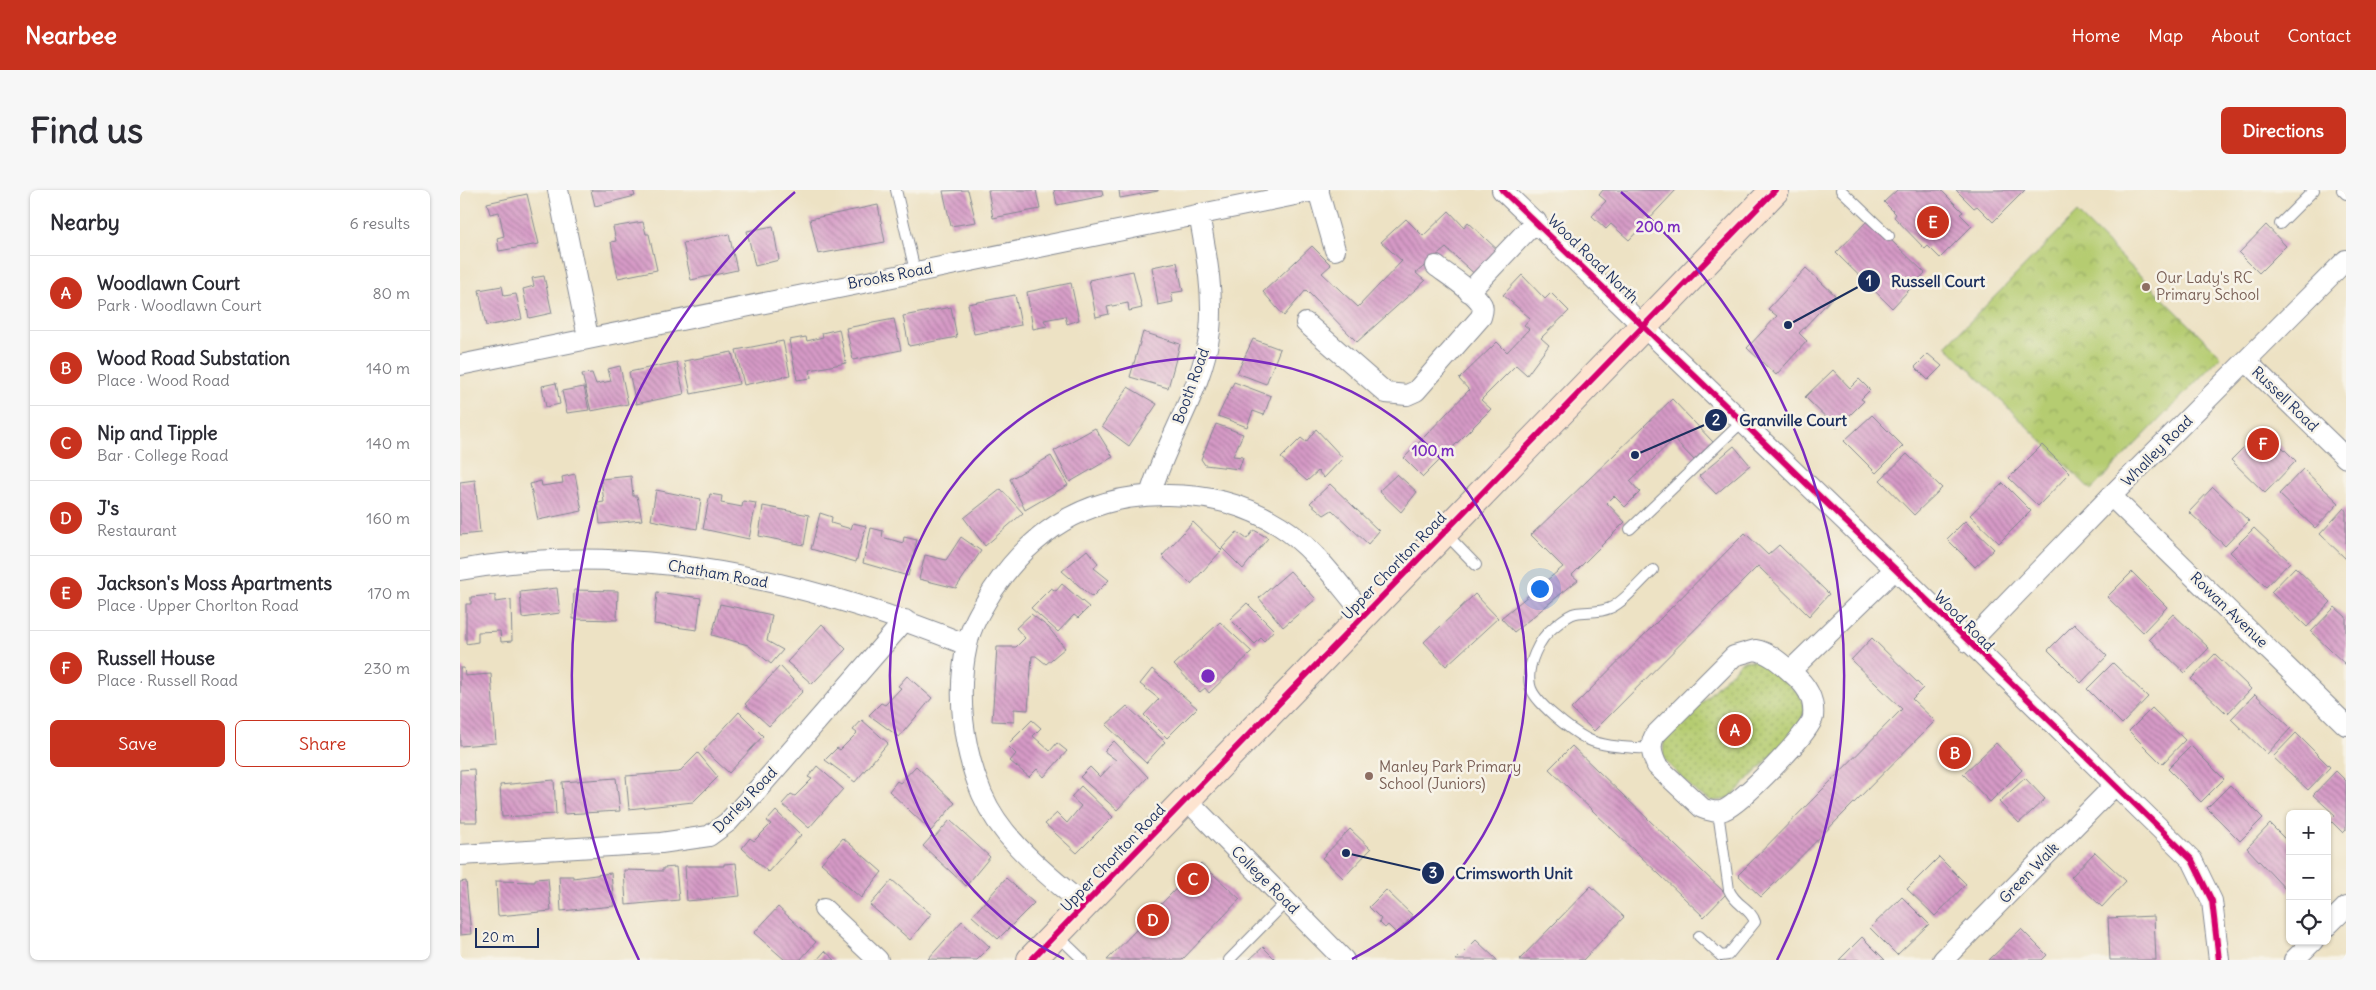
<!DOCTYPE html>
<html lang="en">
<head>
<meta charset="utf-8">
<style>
  body { margin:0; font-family:Delius,sans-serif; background:#f7f7f7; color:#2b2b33 }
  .controls { position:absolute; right:15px; bottom:15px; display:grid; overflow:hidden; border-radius:8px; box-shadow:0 1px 4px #0004 }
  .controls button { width:45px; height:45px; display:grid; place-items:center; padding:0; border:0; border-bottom:1px solid #e1e1e2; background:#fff; color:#2b2b33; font:25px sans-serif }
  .scale { position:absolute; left:15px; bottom:12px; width:64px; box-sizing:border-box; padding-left:5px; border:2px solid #1b2f5e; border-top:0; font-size:14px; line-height:18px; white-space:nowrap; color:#1b2f5e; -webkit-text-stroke:4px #f7f3e8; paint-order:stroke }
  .you { position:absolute; left:1079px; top:398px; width:18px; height:18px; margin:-12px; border:4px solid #fff; border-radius:50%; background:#1a73e8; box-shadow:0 0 0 8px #1a73e833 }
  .badge { display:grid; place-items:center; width:32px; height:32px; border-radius:50%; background:#c8321e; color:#fff; font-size:16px; font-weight:700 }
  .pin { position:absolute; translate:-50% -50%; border:2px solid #fff; box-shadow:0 1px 5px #0006 }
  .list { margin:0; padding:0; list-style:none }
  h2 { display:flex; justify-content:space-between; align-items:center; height:65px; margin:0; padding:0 20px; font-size:21px }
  h2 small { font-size:16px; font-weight:400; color:#7c7c81 }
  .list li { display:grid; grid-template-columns:32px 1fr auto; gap:15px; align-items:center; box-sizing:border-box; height:75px; padding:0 20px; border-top:1px solid #e1e1e2 }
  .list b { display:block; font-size:19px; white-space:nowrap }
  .list p { margin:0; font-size:16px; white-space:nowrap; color:#7c7c81 }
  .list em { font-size:16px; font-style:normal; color:#7c7c81 }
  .actions { display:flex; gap:10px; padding:15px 20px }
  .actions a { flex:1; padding:11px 0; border:1px solid #c8321e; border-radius:8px; text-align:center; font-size:18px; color:#c8321e }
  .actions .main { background:#c8321e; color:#fff }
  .icon { flex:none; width:28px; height:28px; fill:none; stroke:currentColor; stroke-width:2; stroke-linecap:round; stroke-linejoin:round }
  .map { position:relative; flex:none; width:1886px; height:770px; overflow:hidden; border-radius:8px }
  header { display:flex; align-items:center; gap:30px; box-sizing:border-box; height:70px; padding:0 25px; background:#c8321e; color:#fff }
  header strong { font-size:24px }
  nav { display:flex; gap:28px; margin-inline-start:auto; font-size:18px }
  .intro { display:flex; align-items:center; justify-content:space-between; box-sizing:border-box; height:120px; padding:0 30px }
  h1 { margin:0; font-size:35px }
  .button { padding:12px 22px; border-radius:8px; background:#c8321e; color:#fff; font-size:18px; font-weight:700 }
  main { display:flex; gap:30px; padding:0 30px }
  aside { flex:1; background:#fff; border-radius:8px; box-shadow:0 1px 4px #0004 }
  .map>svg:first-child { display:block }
  .park { fill:url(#park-crowns); stroke:#687e68 }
  .garden { fill:url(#garden-dots); stroke:#687e68 }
  .building { fill:url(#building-back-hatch) }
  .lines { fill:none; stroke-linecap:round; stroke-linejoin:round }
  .service-casing { stroke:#848891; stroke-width:12 }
  .minor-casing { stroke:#848891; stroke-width:22 }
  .secondary-casing { stroke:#848891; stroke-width:30 }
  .service { stroke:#fff; stroke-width:10 }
  .minor { stroke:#fff; stroke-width:20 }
  .secondary { stroke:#fde4d0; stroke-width:28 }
  .cycleway-casing { stroke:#f7f3e8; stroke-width:9 }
  .cycleway { stroke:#d6006c; stroke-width:6 }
  .ring { fill:none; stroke:#7b2cbf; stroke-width:2.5 }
  .education-dot { fill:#8d6e63; stroke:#f7f3e8; stroke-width:2 }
  .labels { text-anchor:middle; stroke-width:5; stroke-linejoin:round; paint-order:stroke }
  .street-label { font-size:15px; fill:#1b2f5e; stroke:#f7f3e8 }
  .education-label { font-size:15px; fill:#785e54; stroke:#f7f3e8; text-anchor:start }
  .centre { fill:#7b2cbf; stroke:#f7f3e8; stroke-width:2.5 }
  .ring-label { font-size:15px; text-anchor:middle; font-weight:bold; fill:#7b2cbf; stroke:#f7f3e8; stroke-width:5; stroke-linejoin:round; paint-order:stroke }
  .leader { fill:none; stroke:#1b2f5e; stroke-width:2 }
  .callout-dot { fill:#1b2f5e; stroke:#f7f3e8; stroke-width:2 }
  .mark-label { font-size:15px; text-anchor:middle; font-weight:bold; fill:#fff }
  .callout-label { font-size:16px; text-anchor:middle; font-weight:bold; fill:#1b2f5e; stroke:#f7f3e8; stroke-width:5; stroke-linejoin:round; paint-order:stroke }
</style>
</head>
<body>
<header>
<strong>Nearbee</strong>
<nav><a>Home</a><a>Map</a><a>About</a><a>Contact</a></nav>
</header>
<div class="intro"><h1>Find us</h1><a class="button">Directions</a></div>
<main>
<aside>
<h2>Nearby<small>6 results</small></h2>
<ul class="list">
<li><span class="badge">A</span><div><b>Woodlawn Court</b><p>Park · Woodlawn Court</p></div><em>80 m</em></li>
<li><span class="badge">B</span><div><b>Wood Road Substation</b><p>Place · Wood Road</p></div><em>140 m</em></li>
<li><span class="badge">C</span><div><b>Nip and Tipple</b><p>Bar · College Road</p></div><em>140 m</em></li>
<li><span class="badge">D</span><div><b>J's</b><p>Restaurant</p></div><em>160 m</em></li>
<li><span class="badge">E</span><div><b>Jackson's Moss Apartments</b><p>Place · Upper Chorlton Road</p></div><em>170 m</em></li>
<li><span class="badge">F</span><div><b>Russell House</b><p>Place · Russell Road</p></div><em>230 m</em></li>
</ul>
<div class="actions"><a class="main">Save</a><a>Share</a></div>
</aside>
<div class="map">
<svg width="1886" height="770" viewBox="0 0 1886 770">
  <defs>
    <pattern id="park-crowns" width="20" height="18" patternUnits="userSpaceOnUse" patternTransform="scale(1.25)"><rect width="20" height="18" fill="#b5cc71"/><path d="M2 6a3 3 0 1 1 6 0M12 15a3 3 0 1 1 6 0" fill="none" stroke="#92a660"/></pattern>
    <pattern id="garden-dots" width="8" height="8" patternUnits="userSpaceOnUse" patternTransform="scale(1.25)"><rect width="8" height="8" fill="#b5cc71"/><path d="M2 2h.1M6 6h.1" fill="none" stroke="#92a660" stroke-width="1.8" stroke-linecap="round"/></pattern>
    <pattern id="building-back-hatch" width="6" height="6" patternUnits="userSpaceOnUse" patternTransform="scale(1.25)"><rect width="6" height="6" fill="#d69ac6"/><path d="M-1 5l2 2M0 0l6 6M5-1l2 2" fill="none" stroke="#ad7ea4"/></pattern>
  </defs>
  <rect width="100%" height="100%" fill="#f7f3e8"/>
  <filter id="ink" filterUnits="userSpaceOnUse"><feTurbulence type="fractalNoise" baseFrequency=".02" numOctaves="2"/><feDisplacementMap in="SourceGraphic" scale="10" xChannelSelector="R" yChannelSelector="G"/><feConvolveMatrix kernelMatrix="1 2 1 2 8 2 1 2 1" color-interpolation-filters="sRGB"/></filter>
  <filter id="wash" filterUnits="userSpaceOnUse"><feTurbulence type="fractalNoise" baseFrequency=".0096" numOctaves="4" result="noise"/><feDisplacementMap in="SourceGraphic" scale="20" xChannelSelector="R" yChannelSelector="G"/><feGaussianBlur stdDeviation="1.12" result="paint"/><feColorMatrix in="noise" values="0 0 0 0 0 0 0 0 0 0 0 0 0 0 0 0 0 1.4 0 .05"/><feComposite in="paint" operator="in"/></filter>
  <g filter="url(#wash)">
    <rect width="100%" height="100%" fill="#ede2c4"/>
    <path class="park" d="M1617,23L1761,166L1631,300L1486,156Z"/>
    <path class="garden" d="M1302,470L1340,505L1345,520L1338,539L1271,607L1263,610L1253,611L1237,603L1203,568L1204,551L1282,471Z"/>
    <g id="blocks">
      <path class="building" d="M131,0H173L175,6L135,16Z
        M508,0L516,32L491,36L483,1Z
        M528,0H576L580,19L533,28Z
        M594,0H642L643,6L597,15Z
        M659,0H698V1L660,8Z
        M1143,0H1216L1169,50L1151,34L1146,39L1132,26L1146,11L1139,5Z
        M1437,0H1481L1503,22L1500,24L1512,36L1480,68L1468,56L1465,59L1434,27L1436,24L1424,12Z
        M1496,0H1565L1533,32L1517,16L1514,18Z
        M67,4L79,54L39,61L37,48L44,46L39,22L30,24L27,13Z
        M418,15L425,52L358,64L350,29Z
        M989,21L1004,37L1008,32L1042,64L1019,88L986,58L956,83L965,91L897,152L846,100L824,126L803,102L852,56L871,75L862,83L898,117L942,71L921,52L946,29L963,46Z
        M1409,29L1465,83L1432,118L1376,63Z
        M183,32L186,44H189L197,80L158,88L151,52L156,51L153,37Z
        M1806,35L1826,56L1799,83L1779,63Z
        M313,36L319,70L295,76L287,41Z
        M269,44L277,80L231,90L223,53Z
        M717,72L723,101L711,103L713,112L698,115L692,77Z
        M1346,78L1375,105L1339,143L1347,151L1316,185L1287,158L1317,126L1308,119Z
        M673,81L682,118L669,121L668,113L647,117L649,124L636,127L629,90Z
        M1062,85L1085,109L1091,103L1109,121L1081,148L1089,155L1067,185L1056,175L1021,210L1031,219L963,287L944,268L1009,200L999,189L1037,152L1047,162L1069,139L1064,135L1070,128L1043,105Z
        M84,86L92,123L69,128L63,99L74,96L72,88Z
        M611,93L619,130L607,134L605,126L584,130L587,136L573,139L567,102Z
        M42,96L44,106L56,104L62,129L26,136L19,100Z
        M555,105L561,135L514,144L508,114Z
        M491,117L497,147L449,156L443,126Z
        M434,129L441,160L393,170L386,138Z
        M379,139L386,173L350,180L351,188L337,190L329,150L346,147L347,151L363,147L362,143Z
        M683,142L720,154L708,198L670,187Z
        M793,149L820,159L806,194L777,183Z
        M323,151L330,185L284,195L276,160Z
        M272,162L279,194L231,204L224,171Z
        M1468,164L1482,176L1468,190L1455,177Z
        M217,172L224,204L176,214L169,182Z
        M160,176L168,214L131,221L122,184L132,183L136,194L151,191L148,179Z
        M1373,180L1390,198L1399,189L1410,200L1401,209L1404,211L1377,238L1345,207Z
        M774,192L811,206L804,225L793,221L787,237L758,226Z
        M96,193L100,214L86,217L82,196Z
        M124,197L129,220L107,223L102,201Z
        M668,197L697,214L669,256L642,236Z
        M1212,209L1253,252L1234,270L1214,249L1170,291L1180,302L1165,317L1154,306L1147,313L1165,332L1112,385L1118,390L1054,442L1041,428L1103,377L1071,345Z
        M1412,225L1443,256L1416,283L1384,251Z
        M756,234L783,244L773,266L783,267L779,279L745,275L741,269Z
        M635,238L653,267L610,292L594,261Z
        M1803,238L1836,271L1805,303L1771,270Z
        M856,239L883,268L864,288L858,281L847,291L821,268L841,248L846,252Z
        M1582,255L1610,283L1578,316L1549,288Z
        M1274,256L1290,275L1256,304L1239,286Z
        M1447,264L1482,298L1454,325L1420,290Z
        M591,266L608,295L565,320L550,289Z
        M1843,279L1879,313L1855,338L1819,304Z
        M115,284L122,321L78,330L70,294L81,291L82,296L103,293L102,287Z
        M937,284L957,302L941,322L919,301Z
        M171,286L173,306H177L182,330L140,334L138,313L144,312L141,289Z
        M15,290L20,343L0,345V292Z
        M1543,293L1571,321L1539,353L1510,325Z
        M870,294L919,341L908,354L872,320L864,325L850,313Z
        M1753,297L1789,331L1765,356L1729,322Z
        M541,299L563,323L525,356L504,328Z
        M196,300L241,309L237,339L191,330Z
        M250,304L262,306L261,313L282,317L283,311L296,313L289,349L243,339Z
        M303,316L349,325L344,355L299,346Z
        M1884,318L1886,321V369L1860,344Z
        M360,323L372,327L371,333L391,339L393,333L406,336L396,372L351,359Z
        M1505,331L1534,359L1515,377L1487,349Z
        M733,332L762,360L731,394L702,366Z
        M411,338L423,341L422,347L443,353L444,347L457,350L448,386L403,373Z
        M1794,338L1830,372L1806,397L1770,362Z
        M794,340L808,348L783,379L762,358L777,342L787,349Z
        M1285,343L1308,365L1319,355L1369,404L1349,426L1298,376L1134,541L1111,519Z
        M501,347L521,361L496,398L459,389L465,365L486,370Z
        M627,360L638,373L634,378L649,390L632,407L602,381Z
        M1835,377L1871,412L1847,437L1811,402Z
        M830,381L856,409L823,437L799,408Z
        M1672,382L1707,417L1683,442L1647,407Z
        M602,394L629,417L618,428L614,425L598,442L571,418L591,398L596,401Z
        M97,398L100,423L62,428L60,402Z
        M114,400L158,401L157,430L113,429Z
        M197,402L241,408L237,440L194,434Z
        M1015,404L1038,428L986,476L964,452Z
        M35,405V412L51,410L52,451L41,452L40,441L18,442V452L6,454V414H11V407Z
        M787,413L814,440L804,451L801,448L795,454L770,429Z
        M260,414L312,425L307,451L323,460L311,474L288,455L252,445Z
        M1875,417L1886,427V475L1851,442Z
        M571,424L588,437L605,458L586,474L576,466H572L568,520L554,519V532L532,531L537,457H556L565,448L556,438Z
        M1713,424L1749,458L1725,483L1689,449Z
        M760,432L792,462L749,503L745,498L740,502L714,475Z
        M362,434L386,459L352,494L327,472Z
        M1614,434L1647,466L1621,493L1588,460Z
        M1412,448L1463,498L1452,509L1475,531L1301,707L1278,685L1442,519L1391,470Z
        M1755,464L1791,499L1767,524L1731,489Z
        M1653,473L1688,507L1662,534L1627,499Z
        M320,476L343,501L309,536L285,514Z
        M0,478H4L5,486L31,484L36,553L0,556Z
        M692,479L737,518L707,548L684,525L699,509L680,494Z
        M447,486L472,508L439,547L409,525L421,513L425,515L441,498L438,496Z
        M1795,504L1831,538L1807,564L1771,529Z
        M667,516L705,552L686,573L646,535Z
        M1692,518L1725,550L1702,574L1669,541Z
        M279,522L303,546L269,583L244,560Z
        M402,530L428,553L395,592L365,570L377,558L380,560L397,543L393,540Z
        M572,530L581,538L573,546L590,561L597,553L607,561L584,587L577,579L569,587L550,571L556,564L547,555Z
        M1836,543L1870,577L1848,600L1813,567Z
        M654,551L688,587L657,620L620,587L630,577L640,587L656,570L644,561Z
        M1497,552L1506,561L1493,574L1484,565Z
        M1536,553L1562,580L1530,612L1503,584Z
        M1112,556L1266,704L1244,727L1089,579Z
        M1731,556L1764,589L1741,612L1708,579Z
        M238,563L258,587L233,612L169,619L166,586L219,582Z
        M357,576L383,599L349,638L322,614L331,604L335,606L352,589L348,587Z
        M456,576L495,613L471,641L429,601L437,591L440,593Z
        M14,579L17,632H0V580Z
        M1876,581L1886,591V640L1883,643L1870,630L1875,625L1853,605Z
        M156,588L160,621L104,624L102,592Z
        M1565,588L1585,609L1559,633L1539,612Z
        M94,590L96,624L42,627L40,595Z
        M1770,595L1803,628L1780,651L1747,618Z
        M621,596L653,627L617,663L585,634L597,623L607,633L621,616L611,607Z
        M316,621L341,645L308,682L282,658L290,648L294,651L311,634L307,631Z
        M490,630L530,667L506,696L463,656L472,646L475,647Z
        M1810,634L1830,654V700L1828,702L1787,658Z
        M890,639L911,659L883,688L862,668Z
        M383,648L422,682L401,708L361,673Z
        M1635,662L1666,691L1642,717L1611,687Z
        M1479,667L1506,694L1475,726L1447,699Z
        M276,673L280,706L227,711L225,676H264V674Z
        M741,673L780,709L744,747L722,770H647Z
        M216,677L219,710L166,715L164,680L203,681V678Z
        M151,683L154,716L101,721L99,686H113V688Z
        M88,688L91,721L38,726L36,691L75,692V689Z
        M546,688L574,713L538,749L512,726Z
        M432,690L471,724L450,750L410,715Z
        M6,691L11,744L0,745V692Z
        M1131,696L1164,727L1123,770H1059Z
        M926,700L953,726L936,743L928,735L925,738L919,732L921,729L909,717Z
        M1442,707L1469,734L1437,765L1410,738Z
        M318,717L356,752L340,770H325L294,743Z
        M1694,726L1696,770H1650L1648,728Z
        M502,731L530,757L517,770L468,769Z
        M1561,739L1587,765L1582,770H1529Z
        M1402,747L1425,770H1379Z
        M1016,750L1037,770H996Z
        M803,757L816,770H789Z
        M365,761L375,770H357Z"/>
    </g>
  </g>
  <g filter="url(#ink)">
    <use href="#blocks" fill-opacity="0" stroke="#848891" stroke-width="1"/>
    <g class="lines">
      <g class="service-casing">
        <path id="service" d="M436,0L455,81
          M1381,0L1429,46
          M1882,0L1886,4
          M1820,34L1854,0
          M1170,339L1283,231
          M985,343L1016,375
          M1191,559C1171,557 1146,558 1127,549C1112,541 1073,512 1070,495C1066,476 1079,448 1094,437C1100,432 1109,424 1116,423C1128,421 1139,423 1150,418C1163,413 1182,390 1193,380
          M597,745L623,770
          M1239,746L1261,766L1268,765L1295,732C1291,718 1275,715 1269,700L1258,622
          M769,770L826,712"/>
      </g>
      <g class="minor-casing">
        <path id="minor" d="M98,0L128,147
          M858,0L875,60
          M1042,0L1435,379L1732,670L1752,711L1759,770
          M1009,102L1076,31
          M846,133L926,203L947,205L956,201L1021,127C1022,123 1024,119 1022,115C1015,102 988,85 976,76
          M1786,171L1886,268
          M0,175L859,0
          M690,305C706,249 743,199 750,141C754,102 746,63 739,24
          M1651,306L1886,535
          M0,380C171,349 348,390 507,455
          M1509,453L1651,306L1886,70
          M1295,460C1309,462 1322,474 1333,484C1346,495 1355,508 1353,527C1351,542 1280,614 1264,620C1257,623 1250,621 1242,618L1197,576C1192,565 1189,556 1195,545L1274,466Z
          M1330,481L1435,379
          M727,610L884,770
          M0,665L201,653L249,646L268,632L299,598L445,430
          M623,715C586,683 542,651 522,604C503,559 496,504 507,455C511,435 522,418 533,400C574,338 632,304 708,305C748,305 785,314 820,336C854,357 879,395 905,425
          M364,719L418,770
          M1867,736L1886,717
          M1483,770L1655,595
          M1834,770L1853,751"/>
      </g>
      <g class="secondary-casing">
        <path id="secondary" d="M571,770L1315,0"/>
      </g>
      <use href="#service" class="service"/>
      <use href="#minor" class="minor"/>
      <use href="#secondary" class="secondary"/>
      <g class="cycleway-casing">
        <path id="cycleway" d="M1042,0L1435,379L1732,670L1752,711L1759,770
          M571,770L1315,0"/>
      </g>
      <use href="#cycleway" class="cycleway"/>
    </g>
  </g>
  <g class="ring">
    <path d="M604 769A318 318 0 1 1 892 769"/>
    <path d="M179 770A636 636 0 0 1 335 2M1161 2A636 636 0 0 1 1317 770"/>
  </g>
  <g class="education-dot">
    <circle cx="1686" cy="97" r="5"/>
    <circle cx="909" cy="586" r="5"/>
  </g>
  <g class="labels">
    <g class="street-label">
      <text transform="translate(1133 69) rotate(44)" y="5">Wood Road North</text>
      <text transform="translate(430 86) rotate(-11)" y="5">Brooks Road</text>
      <text transform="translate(731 196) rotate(-70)" y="5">Booth Road</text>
      <text transform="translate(1825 209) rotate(44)" y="5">Russell Road</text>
      <text transform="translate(1697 261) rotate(-45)" y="5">Whalley Road</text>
      <text transform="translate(934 376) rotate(-46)" y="5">Upper Chorlton Road</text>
      <text transform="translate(258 384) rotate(10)" y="5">Chatham Road</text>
      <text transform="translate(1769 420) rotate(44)" y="5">Rowan Avenue</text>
      <text transform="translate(1504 431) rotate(45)" y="5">Wood Road</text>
      <text transform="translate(285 610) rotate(-46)" y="5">Darley Road</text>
      <text transform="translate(653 668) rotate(-46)" y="5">Upper Chorlton Road</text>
      <text transform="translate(1569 683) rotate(-46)" y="5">Green Walk</text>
      <text transform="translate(805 690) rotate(45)" y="5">College Road</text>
    </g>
    <g class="education-label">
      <text x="1696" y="93">Our Lady's RC<tspan x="1696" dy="17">Primary School</tspan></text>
      <text x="919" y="582">Manley Park Primary<tspan x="919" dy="17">School (Juniors)</tspan></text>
    </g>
  </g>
  <circle cx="748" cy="486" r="8" class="centre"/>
  <g class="ring-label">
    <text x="1198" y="42">200 m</text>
    <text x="973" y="266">100 m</text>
  </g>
  <path class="leader" d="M1328 135L1409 91M1175 265L1256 230M886 663L973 683"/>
  <g class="callout-dot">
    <circle cx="1328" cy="135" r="5"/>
    <circle cx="1175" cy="265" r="5"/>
    <circle cx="886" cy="663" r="5"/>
    <circle cx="1409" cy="91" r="12"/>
    <circle cx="1256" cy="230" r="12"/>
    <circle cx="973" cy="683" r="12"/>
  </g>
  <g class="mark-label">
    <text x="1409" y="96">1</text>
    <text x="1256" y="235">2</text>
    <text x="973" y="688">3</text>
  </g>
  <g class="callout-label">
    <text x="1478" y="97">Russell Court</text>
    <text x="1333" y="236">Granville Court</text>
    <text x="1054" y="689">Crimsworth Unit</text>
  </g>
</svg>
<div class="controls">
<button>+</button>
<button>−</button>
<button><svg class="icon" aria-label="locate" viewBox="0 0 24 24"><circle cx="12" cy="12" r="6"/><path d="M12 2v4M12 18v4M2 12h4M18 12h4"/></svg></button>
</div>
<div class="scale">20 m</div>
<div class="you"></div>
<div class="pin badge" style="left:1275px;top:540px">A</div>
<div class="pin badge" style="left:1495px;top:563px">B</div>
<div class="pin badge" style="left:733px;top:689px">C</div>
<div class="pin badge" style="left:693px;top:730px">D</div>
<div class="pin badge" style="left:1473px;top:32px">E</div>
<div class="pin badge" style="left:1803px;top:254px">F</div>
</div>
</main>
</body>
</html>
